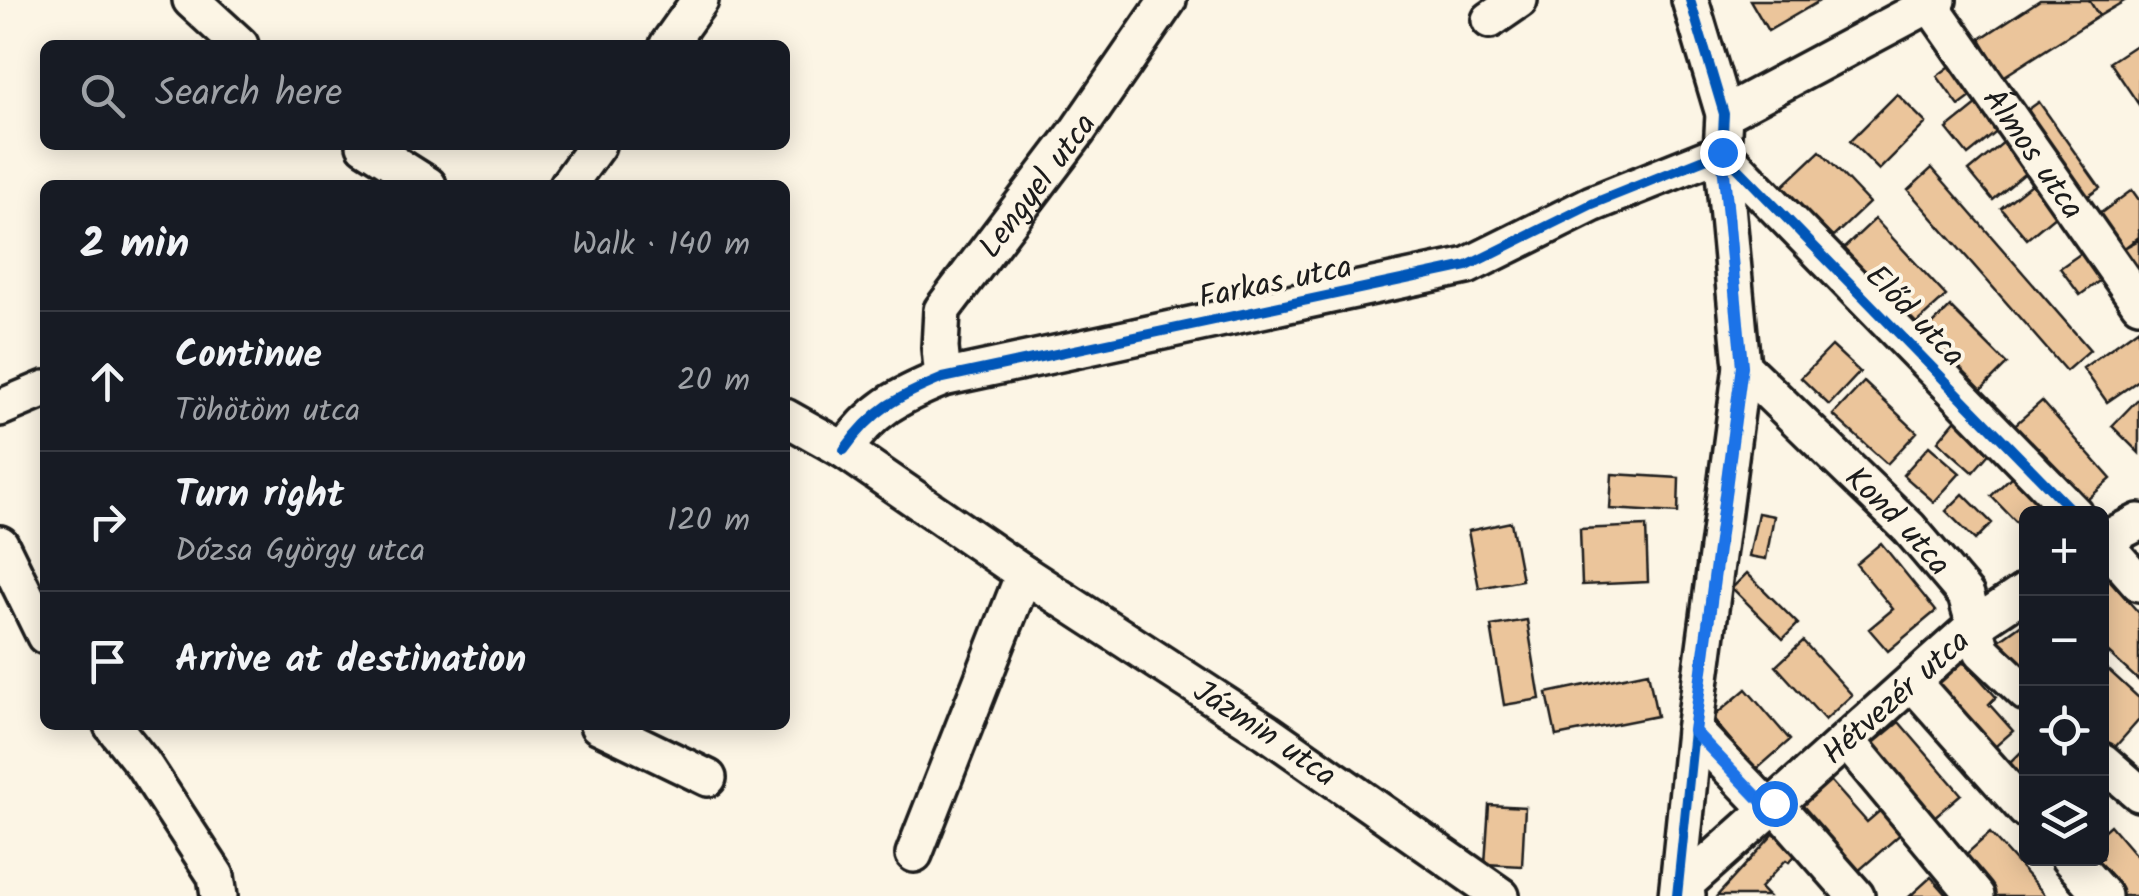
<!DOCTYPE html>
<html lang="en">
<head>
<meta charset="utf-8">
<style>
  body { margin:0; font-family:Kalam,sans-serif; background:#20242c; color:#f1f3f6 }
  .controls { position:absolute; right:30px; bottom:30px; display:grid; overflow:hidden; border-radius:15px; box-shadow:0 5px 25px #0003 }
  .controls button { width:90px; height:90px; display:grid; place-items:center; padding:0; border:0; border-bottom:2px solid #363941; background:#171b24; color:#f1f3f6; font:50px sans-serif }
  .stop { position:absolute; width:30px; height:30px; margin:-22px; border:8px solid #1a73e8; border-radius:50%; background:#fff }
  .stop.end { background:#1a73e8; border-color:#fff; box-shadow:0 2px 10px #0008 }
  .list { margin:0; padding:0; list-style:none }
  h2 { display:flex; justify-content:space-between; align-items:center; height:130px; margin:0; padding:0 40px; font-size:42px }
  h2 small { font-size:32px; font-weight:400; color:#9ea1a6 }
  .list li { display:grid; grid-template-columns:65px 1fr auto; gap:30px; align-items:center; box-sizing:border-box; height:140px; padding:0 40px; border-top:2px solid #363941 }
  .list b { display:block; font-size:38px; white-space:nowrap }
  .list p { margin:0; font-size:32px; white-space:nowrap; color:#9ea1a6 }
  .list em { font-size:32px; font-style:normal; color:#9ea1a6 }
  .icon { flex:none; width:55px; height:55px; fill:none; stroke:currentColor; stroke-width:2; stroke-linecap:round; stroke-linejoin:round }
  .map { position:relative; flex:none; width:2139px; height:896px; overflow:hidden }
  .search { position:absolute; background:#171b24; box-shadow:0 5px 25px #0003; left:40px; top:40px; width:750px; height:110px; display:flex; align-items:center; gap:25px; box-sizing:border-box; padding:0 35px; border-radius:15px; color:#9ea1a6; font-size:38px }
  .panel { position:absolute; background:#171b24; box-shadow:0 5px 25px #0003; left:40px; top:180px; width:750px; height:550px; border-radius:15px }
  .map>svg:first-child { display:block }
  .building { fill:#ebc59b; stroke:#1c1c1c; stroke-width:2.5 }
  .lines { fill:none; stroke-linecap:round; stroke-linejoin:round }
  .street-casing { stroke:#1c1c1c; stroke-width:42 }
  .street { stroke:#fcf5e5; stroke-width:35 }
  .cycleway-casing { stroke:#fcf5e5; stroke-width:16 }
  .cycleway { stroke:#0057b8; stroke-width:10 }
  .route { stroke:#1a73e8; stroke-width:12 }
  .labels { text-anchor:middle; stroke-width:8; stroke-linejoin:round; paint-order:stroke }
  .street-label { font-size:32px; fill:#1c1c1c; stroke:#fcf5e5 }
</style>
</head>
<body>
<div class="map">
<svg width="2139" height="896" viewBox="0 0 2139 896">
  <rect width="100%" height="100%" fill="#fcf5e5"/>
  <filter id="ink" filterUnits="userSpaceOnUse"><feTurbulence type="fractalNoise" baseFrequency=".01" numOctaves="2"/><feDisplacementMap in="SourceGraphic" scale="20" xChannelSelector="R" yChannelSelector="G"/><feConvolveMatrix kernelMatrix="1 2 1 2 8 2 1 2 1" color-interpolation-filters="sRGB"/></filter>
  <g filter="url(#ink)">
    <path class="building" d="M1750,0H1821L1768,31Z
      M2040,0H2089L2099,16L2003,77L1980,39Z
      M2089,0H2126L2099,16Z
      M2139,43V105L2110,62Z
      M1953,64L1975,94L1959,106L1937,76Z
      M1897,94L1926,123L1879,170L1850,141Z
      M2039,102L2100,188L2080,202L2019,116Z
      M1978,104L1999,130L1968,155L1947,129Z
      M2005,141L2029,170L1993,200L1969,171Z
      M1820,151L1869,203L1831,239L1782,187Z
      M1932,168L2090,350L2066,371L1908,190Z
      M2031,184L2056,215L2027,239L2001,208Z
      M2132,190L2139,200V237L2119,252L2094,218Z
      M1875,219L1946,296L1912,327L1842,250Z
      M2139,240V273L2124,248Z
      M2083,252L2102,279L2080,295L2060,268Z
      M1950,307L2007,364L1976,395L1919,338Z
      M2139,328V380L2107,402L2083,368Z
      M1832,346L1860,372L1829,405L1801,378Z
      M1864,382L1917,432L1887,464L1833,415Z
      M2139,398V453L2112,426Z
      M2042,401L2111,479L2079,507L2010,429Z
      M1958,417L1994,448L1973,472L1938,441Z
      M1929,446L1960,473L1934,502L1903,475Z
      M1612,474L1679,478L1678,513L1610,509Z
      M2014,474L2042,504L2032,514H2026V519L2019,525L1991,496Z
      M1963,494L1992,523L1975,540L1946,511Z
      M1758,513L1774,516L1766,559L1749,556Z
      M1511,522L1522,580L1479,588L1468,531Z
      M1646,526L1648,582L1582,585L1580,529Z
      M1881,543L1936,611L1888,651L1869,629L1893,609L1856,564Z
      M2102,572L2139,613V681L2102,647Z
      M1747,573L1798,624L1783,639L1732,588Z
      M1527,620L1540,699L1504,705L1491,626Z
      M2026,621V675L1994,644Z
      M1803,641L1852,695L1825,720L1776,666Z
      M1964,661L1996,697L1989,704L2013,731L1988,753L1931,689Z
      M2102,664L2139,698V720L2109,754L2102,747Z
      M1648,672L1657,716L1556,736L1547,693Z
      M1746,689L1790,740L1756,770L1712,718Z
      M1899,722L1961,794L1926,824L1864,751Z
      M2026,747V792L2004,769Z
      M1828,778L1867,822L1890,802L1911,825L1856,873L1797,807Z
      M1489,805L1525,807L1522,866L1485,864Z
      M2110,825L2139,859V896H2114L2082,858H2102V832Z
      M1780,827L1803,847L1789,862L1786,860L1760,888L1768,896H1717Z
      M1990,833L2046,896H1984L1955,864Z
      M1931,877L1948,896H1910Z"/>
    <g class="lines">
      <g class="street-casing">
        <g id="street">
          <path d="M191,0L240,45"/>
          <path id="s1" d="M1930,4L2139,303"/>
          <path d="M1490,20L1519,0"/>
          <path d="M668,45L700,0"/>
          <path d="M1724,114L1938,0"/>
          <path d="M365,145L428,185"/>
          <path d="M568,185L597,145"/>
          <path id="s2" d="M1742,366L1909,528L1966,595L1982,651L2026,693"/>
          <path id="s3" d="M943,378L940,348L942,310L1077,132L1168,0"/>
          <path d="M0,408L45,389"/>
          <path id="s4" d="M785,417L844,450L1024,574L1267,732L1501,896"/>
          <path d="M844,450C873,409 897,397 943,378L1467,266L1592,204L1722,152L2075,514"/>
          <path d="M2102,541L2139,583"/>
          <path d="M2102,541L2139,522"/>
          <path d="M0,544L45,636"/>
          <path d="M1913,683L2026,810"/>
          <path d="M112,725L143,764L216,876L219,896"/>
          <path d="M598,725L708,778"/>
          <path d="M1694,731L1768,808"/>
          <path d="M1847,741L1976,896"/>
          <path d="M2102,761L2139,793"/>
          <path d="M1774,803L1856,896"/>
          <path d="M914,854L1024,574"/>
          <path d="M2069,858L2103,896"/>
          <path id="s5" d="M1687,895L1680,889L1975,625L2026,591"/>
          <path d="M1677,896L1694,731L1742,366L1722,152L1724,114L1690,0"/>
        </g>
      </g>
      <use href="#street" class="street"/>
      <g class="cycleway-casing">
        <path id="cycleway" d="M844,450C873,409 897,397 943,378L1467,266L1592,204L1722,152L2075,514
          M1677,896L1694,731L1742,366L1722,152L1724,114L1690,0"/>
      </g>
      <use href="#cycleway" class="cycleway"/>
    </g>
  </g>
  <g class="lines" filter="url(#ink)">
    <path class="route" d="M1722,152L1742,366L1694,731L1768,808L1774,803"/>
  </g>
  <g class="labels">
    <g class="street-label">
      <text dy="11" stroke="none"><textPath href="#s1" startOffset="182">Álmos utca</textPath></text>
      <text dy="11" stroke="none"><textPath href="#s3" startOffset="225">Lengyel utca</textPath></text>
      <text transform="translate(1275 281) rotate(-12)" y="11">Farkas utca</text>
      <text transform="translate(1916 315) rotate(46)" y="11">Előd utca</text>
      <text dy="11" stroke="none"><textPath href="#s2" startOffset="220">Kond utca</textPath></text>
      <text dy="11" stroke="none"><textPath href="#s5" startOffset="298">Hétvezér utca</textPath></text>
      <text dy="11" stroke="none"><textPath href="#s4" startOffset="575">Jázmin utca</textPath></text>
    </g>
  </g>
</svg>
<div class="controls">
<button>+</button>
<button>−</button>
<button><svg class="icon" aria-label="locate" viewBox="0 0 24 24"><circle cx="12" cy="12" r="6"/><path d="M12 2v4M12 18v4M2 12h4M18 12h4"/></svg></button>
<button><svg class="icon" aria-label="layers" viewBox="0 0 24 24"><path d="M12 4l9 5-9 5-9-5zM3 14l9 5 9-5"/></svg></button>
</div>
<div class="stop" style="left:1774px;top:803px"></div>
<div class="stop end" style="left:1722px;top:152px"></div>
<div class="search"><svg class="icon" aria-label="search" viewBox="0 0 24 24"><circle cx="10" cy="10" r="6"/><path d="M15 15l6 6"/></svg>Search here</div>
<section class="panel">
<h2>2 min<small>Walk · 140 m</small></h2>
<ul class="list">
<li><svg class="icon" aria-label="ahead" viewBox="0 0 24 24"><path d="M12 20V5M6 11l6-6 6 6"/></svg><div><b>Continue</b><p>Töhötöm utca</p></div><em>20 m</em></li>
<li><svg class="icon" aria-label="right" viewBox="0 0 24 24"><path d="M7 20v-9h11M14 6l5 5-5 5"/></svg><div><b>Turn right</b><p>Dózsa György utca</p></div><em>120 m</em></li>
<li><svg class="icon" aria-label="arrive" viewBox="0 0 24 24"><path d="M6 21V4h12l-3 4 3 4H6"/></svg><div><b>Arrive at destination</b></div></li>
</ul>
</section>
</div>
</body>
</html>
